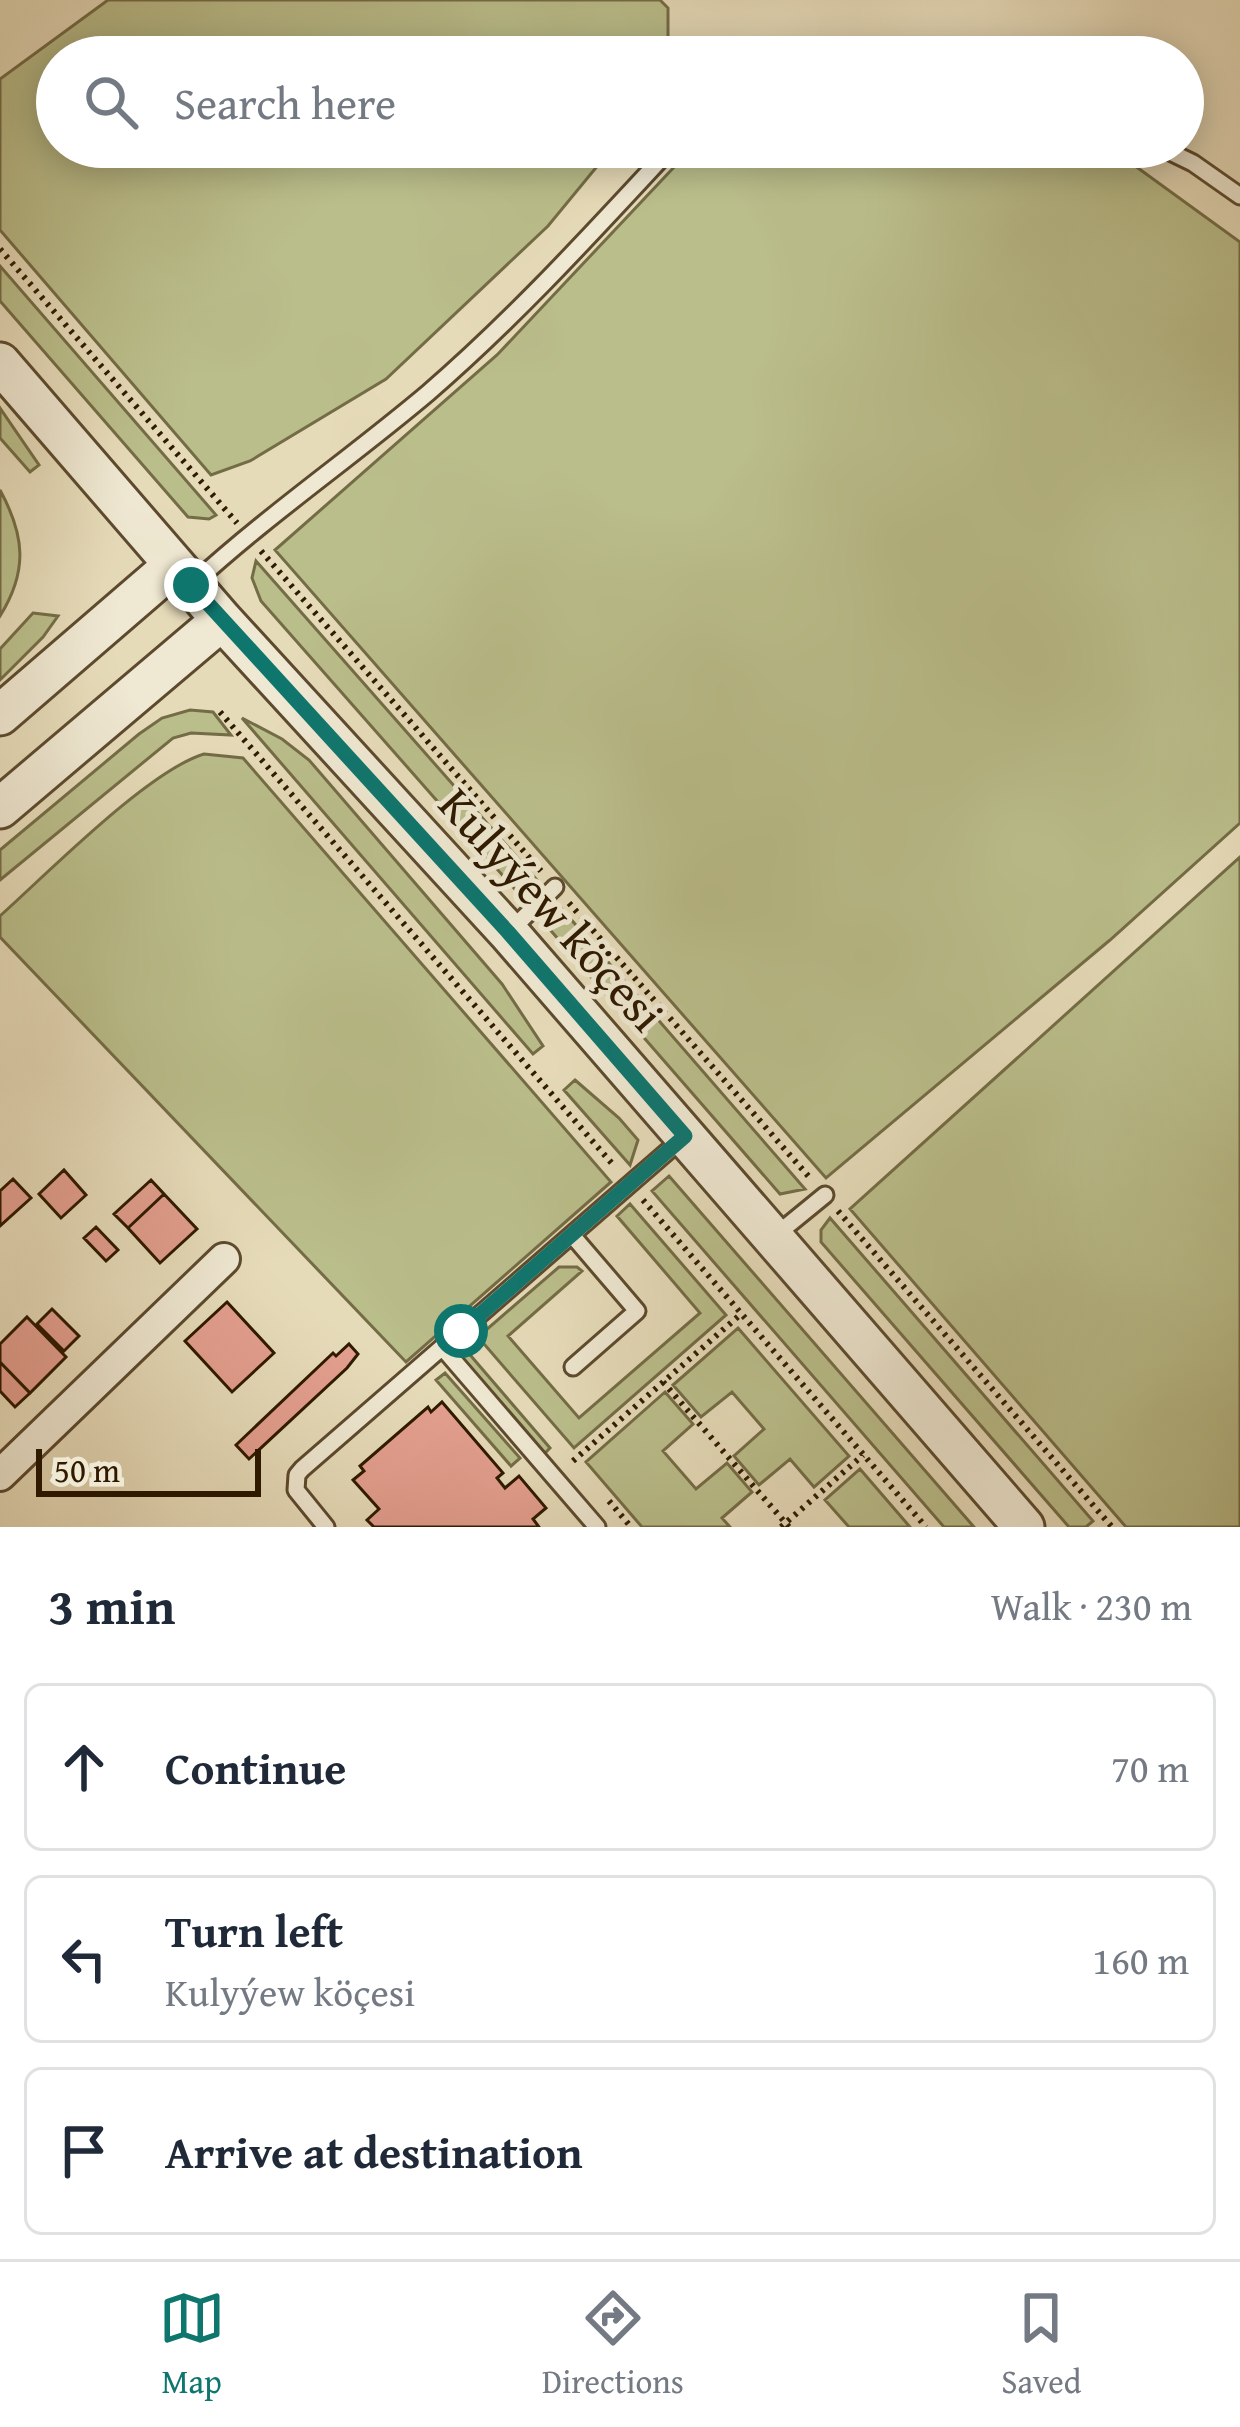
<!DOCTYPE html>
<html lang="en">
<head>
<meta charset="utf-8">
<style>
  body { margin:0; font-family:"Gentium Book Plus",serif; background:#f2f2f3; color:#1f2937 }
  .scale { position:absolute; left:36px; bottom:30px; width:225px; box-sizing:border-box; padding-left:12px; border:6px solid #2f1a00; border-top:0; font-size:33px; line-height:42px; white-space:nowrap; color:#2f1a00; -webkit-text-stroke:9px #efe8d2; paint-order:stroke }
  .stop { position:absolute; width:36px; height:36px; margin:-27px; border:9px solid #0f766e; border-radius:50%; background:#fff }
  .stop.end { background:#0f766e; border-color:#fff; box-shadow:0 3px 12px #0008 }
  .list { margin:0; padding:0; list-style:none }
  h2 { display:flex; justify-content:space-between; align-items:center; height:156px; margin:0; padding:0 48px; font-size:51px }
  h2 small { font-size:39px; font-weight:400; color:#747a83 }
  .list li { display:grid; grid-template-columns:78px 1fr auto; gap:36px; align-items:center; box-sizing:border-box; height:168px; margin:0 24px 24px; padding:0 24px; border:3px solid #e0e1e3; border-radius:18px }
  .list b { display:block; font-size:45px; white-space:nowrap }
  .list p { margin:0; font-size:39px; white-space:nowrap; color:#747a83 }
  .list em { font-size:39px; font-style:normal; color:#747a83 }
  .icon { flex:none; width:66px; height:66px; fill:none; stroke:currentColor; stroke-width:2; stroke-linecap:round; stroke-linejoin:round }
  .map { position:relative; flex:none; width:1240px; height:1527px; overflow:hidden }
  .search { position:absolute; background:#fff; box-shadow:0 6px 30px #0003; left:36px; right:36px; top:36px; height:132px; display:flex; align-items:center; gap:30px; box-sizing:border-box; padding:0 42px; border-radius:66px; color:#747a83; font-size:45px }
  .sheet { height:732px; background:#fff }
  nav { display:flex; justify-content:space-around; align-items:center; box-sizing:border-box; height:168px; border-top:3px solid #e0e1e3; background:#fff; font-size:33px; color:#747a83 }
  nav a { display:grid; justify-items:center; gap:6px }
  nav .on { color:#0f766e }
  .map>svg:first-child { display:block }
  .green { fill:#babe8b; stroke:#746c46; stroke-width:3 }
  .building { fill:#e39f8f; stroke:#2f1a00; stroke-width:3 }
  .lines { fill:none; stroke-linecap:round; stroke-linejoin:round }
  .service-casing { stroke:#5d4a2e; stroke-width:21 }
  .minor-casing { stroke:#5d4a2e; stroke-width:36 }
  .tertiary-casing { stroke:#5d4a2e; stroke-width:45 }
  .path { stroke:#2f1a00; stroke-width:6; stroke-dasharray:3 6; stroke-linecap:butt }
  .service { stroke:#efe8d2; stroke-width:15 }
  .minor { stroke:#efe8d2; stroke-width:30 }
  .tertiary { stroke:#efe8d2; stroke-width:39 }
  .route { stroke:#0f766e; stroke-width:15 }
  .labels { text-anchor:middle; stroke-width:10; stroke-linejoin:round; paint-order:stroke }
  .street-label { font-size:48px; fill:#2f1a00; stroke:#efe8d2 }
</style>
</head>
<body>
<div class="map">
<svg width="1240" height="1527" viewBox="0 0 1240 1527">
  <rect width="100%" height="100%" fill="#e6dbb9"/>
  <filter id="stains"><feTurbulence type="fractalNoise" baseFrequency=".00167" numOctaves="4"/><feColorMatrix values="0 0 0 0 .2 0 0 0 0 .09 0 0 0 0 .02 0 0 0 .5 -.17"/></filter>
  <radialGradient id="worn" r=".72"><stop offset=".6" stop-color="#630" stop-opacity="0"/><stop offset="1" stop-color="#630" stop-opacity=".3"/></radialGradient>
  <path class="green" d="M108,0H660L668,8V57H57V147H613L548,226L386,379L250,461L211,475L0,230V79Z
    M693,147H1109L1240,242V823L1110,940L826,1178L275,550L497,355Z
    M0,267V266L216,515L209,519L188,517L0,301Z
    M0,408L39,465L30,472L0,438Z
    M0,490C25,536 28,571 0,616Z
    M256,561L537,880L520,895L261,601L252,578Z
    M33,613L58,616L43,637L0,680V649Z
    M190,710L213,712L231,735L191,733L173,738L0,880V850L139,734L162,718Z
    M242,718L282,739L309,760L502,984L543,1046L533,1054Z
    M204,754L243,758L611,1182L406,1362L0,937V916C48,873 148,771 204,754Z
    M1240,857V1527H1126L850,1209Z
    M562,909L805,1189L780,1194L545,924Z
    M575,1080L619,1118L638,1140L630,1165L564,1090Z
    M669,1176L974,1527H944L652,1191Z
    M630,1204L726,1315L574,1448L478,1337L559,1267H577L582,1271L508,1336L579,1418L700,1313L617,1216Z
    M830,1218L1093,1521L1086,1527H1069L821,1242V1230Z
    M738,1328L849,1456L814,1487L790,1459L759,1485L734,1456L764,1429L732,1392L701,1417L673,1385Z
    M465,1349L550,1448L544,1454L458,1355Z
    M445,1373L520,1458L511,1466L436,1380Z
    M665,1392L693,1424L663,1451L696,1489L727,1463L752,1492L722,1518L730,1527H642L586,1462Z
    M860,1469L910,1527H849L825,1500Z"/>
  <path class="building" d="M64,1170L86,1195L61,1218L39,1194Z
    M13,1179L31,1198L0,1226V1191Z
    M151,1180L164,1194L128,1228L114,1214Z
    M164,1194L197,1229L160,1263L128,1228Z
    M96,1227L118,1250L106,1261L84,1238Z
    M227,1302L274,1353L232,1392L185,1341Z
    M52,1309L79,1336L64,1351L37,1324Z
    M27,1317L66,1357L30,1393L0,1362V1344Z
    M349,1344L358,1354L347,1368L249,1459L236,1445L333,1353L336,1356Z
    M0,1362L30,1393L15,1407L0,1391Z
    M442,1402L503,1473L497,1478L505,1488L519,1476L546,1508L533,1519L539,1527H374L367,1520L379,1509L353,1480L364,1471L360,1466L428,1407L431,1412Z"/>
  <g class="lines">
    <g class="service-casing">
      <path id="service" d="M812,57C855,42 899,47 943,57
        M1160,147L1193,163L1240,196
        M194,583C268,515 351,458 428,393C516,317 593,232 672,147
        M510,931L555,887
        M572,1235L637,1311L573,1367
        M776,1235L825,1195
        M442,1347L597,1527
        M326,1527L296,1490L297,1475L302,1469L683,1138"/>
    </g>
    <g class="minor-casing">
      <path id="minor" d="M0,1475L224,1259"/>
    </g>
    <g class="tertiary-casing">
      <path id="tertiary" d="M0,363L222,620L508,932L1024,1527
        M0,715L174,565
        M0,808L222,620"/>
    </g>
    <path class="path" d="M0,249L237,523
      M261,551L541,871
      M220,712L615,1167
      M569,903L810,1178
      M643,1200L926,1527
      M838,1211L1112,1527
      M663,1382L789,1527
      M573,1461L741,1314
      M609,1501L631,1527
      M781,1527L863,1455"/>
    <use href="#service" class="service"/>
    <use href="#minor" class="minor"/>
    <use href="#tertiary" class="tertiary"/>
  </g>
  <g class="lines">
    <path class="route" d="M191,585L508,932L685,1136L461,1331"/>
  </g>
  <g class="labels">
    <g class="street-label">
      <text transform="translate(552 909) rotate(48)" y="17">Kulyýew köçesi</text>
    </g>
  </g>
  <rect width="100%" height="100%" filter="url(#stains)"/>
  <rect width="100%" height="100%" fill="url(#worn)"/>
</svg>
<div class="scale">50 m</div>
<div class="stop" style="left:461px;top:1331px"></div>
<div class="stop end" style="left:191px;top:585px"></div>
<div class="search"><svg class="icon" aria-label="search" viewBox="0 0 24 24"><circle cx="10" cy="10" r="6"/><path d="M15 15l6 6"/></svg>Search here</div>
</div>
<section class="sheet">
<h2>3 min<small>Walk · 230 m</small></h2>
<ul class="list">
<li><svg class="icon" aria-label="ahead" viewBox="0 0 24 24"><path d="M12 20V5M6 11l6-6 6 6"/></svg><div><b>Continue</b></div><em>70 m</em></li>
<li><svg class="icon" aria-label="left" viewBox="0 0 24 24"><path d="M17 20v-9H6M10 6l-5 5 5 5"/></svg><div><b>Turn left</b><p>Kulyýew köçesi</p></div><em>160 m</em></li>
<li><svg class="icon" aria-label="arrive" viewBox="0 0 24 24"><path d="M6 21V4h12l-3 4 3 4H6"/></svg><div><b>Arrive at destination</b></div></li>
</ul>
</section>
<nav>
<a class="on"><svg class="icon" aria-label="map" viewBox="0 0 24 24"><path d="M3 6l6-2 6 2 6-2v14l-6 2-6-2-6 2zM9 4v14M15 6v14"/></svg>Map</a>
<a><svg class="icon" aria-label="directions" viewBox="0 0 24 24"><path d="M12 3l9 9-9 9-9-9zM9 14v-3h6M13 9l2 2-2 2"/></svg>Directions</a>
<a><svg class="icon" aria-label="saved" viewBox="0 0 24 24"><path d="M7 4h10v16l-5-4-5 4z"/></svg>Saved</a>
</nav>
</body>
</html>
